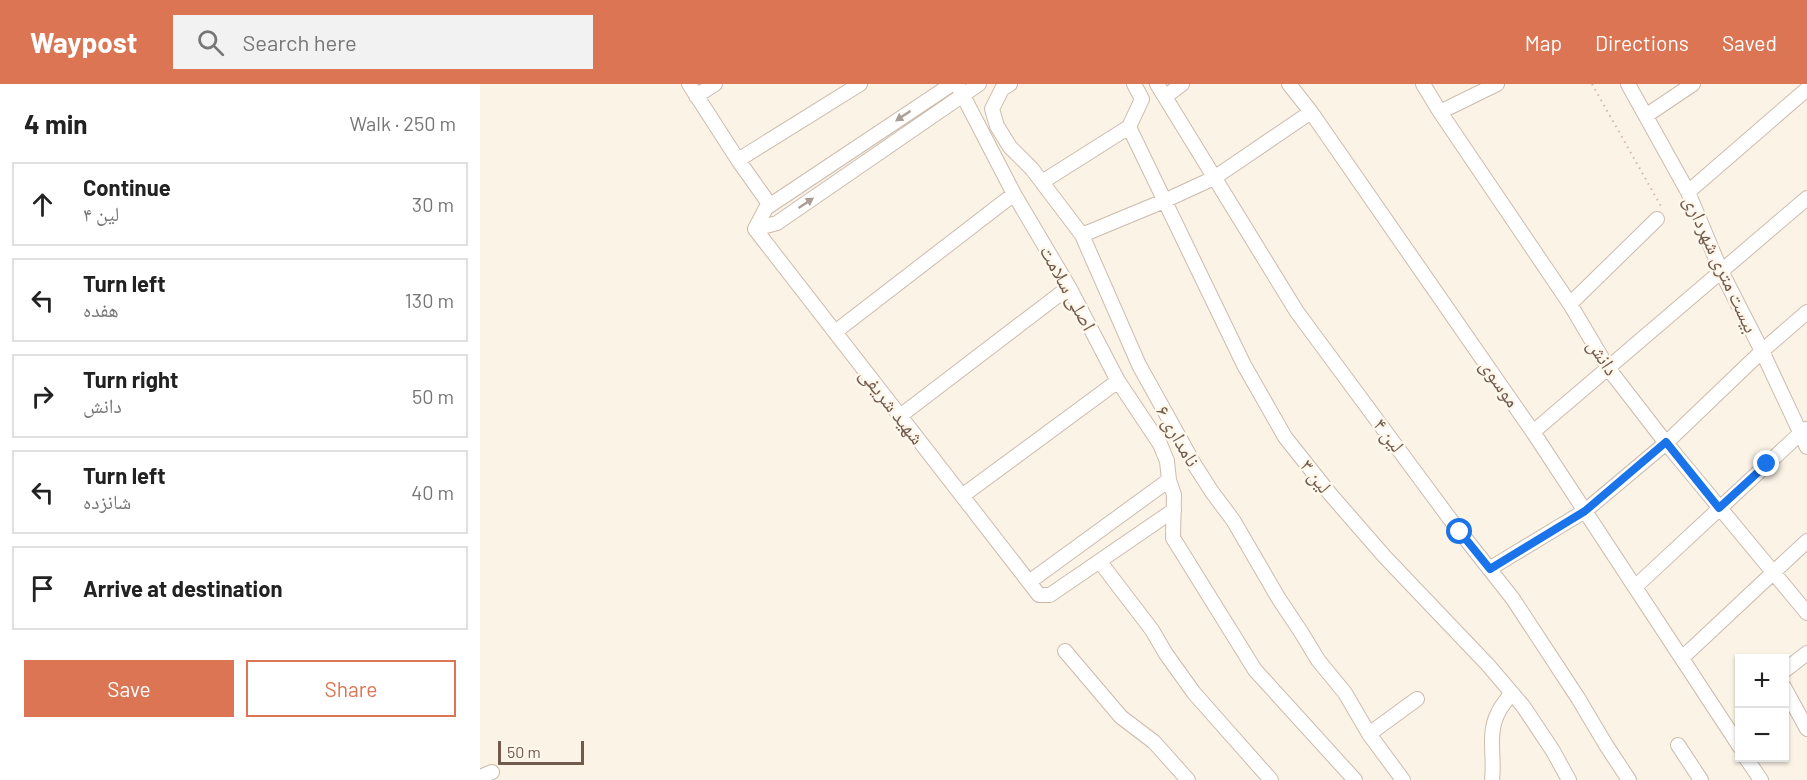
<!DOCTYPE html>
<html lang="en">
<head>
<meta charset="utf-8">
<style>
  body { margin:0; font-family:Barlow,"Noto Naskh Arabic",sans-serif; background:#f2f2f2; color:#222 }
  .controls { position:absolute; right:18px; bottom:18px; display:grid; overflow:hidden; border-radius:0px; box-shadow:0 2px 4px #0004 }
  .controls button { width:54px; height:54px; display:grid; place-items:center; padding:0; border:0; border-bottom:2px solid #e0e0e0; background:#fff; color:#222; font:30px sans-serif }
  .scale { position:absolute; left:18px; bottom:15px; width:86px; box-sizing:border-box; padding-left:6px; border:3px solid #725b4c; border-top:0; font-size:16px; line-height:21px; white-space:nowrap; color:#725b4c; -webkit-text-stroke:4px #fef7ec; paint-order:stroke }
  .stop { position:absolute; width:18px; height:18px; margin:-14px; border:4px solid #1a73e8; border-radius:50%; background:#fff }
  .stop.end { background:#1a73e8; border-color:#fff; box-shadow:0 2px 6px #0008 }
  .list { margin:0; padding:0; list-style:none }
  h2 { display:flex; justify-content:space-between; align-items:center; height:78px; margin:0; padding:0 24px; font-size:26px }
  h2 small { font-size:20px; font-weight:400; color:#767676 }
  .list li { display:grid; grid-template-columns:39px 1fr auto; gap:18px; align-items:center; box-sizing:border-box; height:84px; margin:0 12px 12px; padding:0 12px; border:2px solid #e0e0e0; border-radius:0px }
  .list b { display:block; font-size:22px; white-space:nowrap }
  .list p { margin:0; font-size:20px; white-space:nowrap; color:#767676 }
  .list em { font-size:20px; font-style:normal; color:#767676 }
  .actions { display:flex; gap:12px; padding:18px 24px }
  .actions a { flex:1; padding:14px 0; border:2px solid #dc7553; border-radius:0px; text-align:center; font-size:21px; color:#dc7553 }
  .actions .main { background:#dc7553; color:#fff }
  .icon { flex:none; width:33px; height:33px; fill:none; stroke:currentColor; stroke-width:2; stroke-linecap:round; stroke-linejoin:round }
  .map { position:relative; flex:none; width:1327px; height:696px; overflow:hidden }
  header { display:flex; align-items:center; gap:36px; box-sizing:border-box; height:84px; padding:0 30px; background:#dc7553; color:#fff }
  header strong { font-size:28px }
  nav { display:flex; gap:33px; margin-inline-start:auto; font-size:21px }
  .search { width:420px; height:54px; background:#f2f2f2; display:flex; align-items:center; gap:15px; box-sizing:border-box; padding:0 21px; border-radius:0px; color:#767676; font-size:22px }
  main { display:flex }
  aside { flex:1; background:#fff }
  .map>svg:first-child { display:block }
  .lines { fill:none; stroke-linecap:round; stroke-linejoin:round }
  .minor-casing { stroke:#ccbbad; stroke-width:16 }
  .path { stroke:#d3b6a3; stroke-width:2; stroke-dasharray:1.5 4.5; stroke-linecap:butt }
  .minor { stroke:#fff; stroke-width:14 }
  .oneway { fill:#aa9d94 }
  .route { stroke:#1a73e8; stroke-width:8 }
  .labels { text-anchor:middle; stroke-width:5; stroke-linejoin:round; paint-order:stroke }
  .street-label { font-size:20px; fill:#725b4c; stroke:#fef7ec }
</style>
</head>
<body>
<header>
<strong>Waypost</strong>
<div class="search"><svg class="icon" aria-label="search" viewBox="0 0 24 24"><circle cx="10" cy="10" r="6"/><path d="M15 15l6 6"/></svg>Search here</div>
<nav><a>Map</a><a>Directions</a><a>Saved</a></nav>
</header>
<main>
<aside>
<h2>4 min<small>Walk · 250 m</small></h2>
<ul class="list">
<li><svg class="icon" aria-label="ahead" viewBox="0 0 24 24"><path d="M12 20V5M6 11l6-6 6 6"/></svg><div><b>Continue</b><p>لین ۴</p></div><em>30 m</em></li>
<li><svg class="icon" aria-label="left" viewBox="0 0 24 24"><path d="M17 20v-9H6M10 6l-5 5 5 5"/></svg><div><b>Turn left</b><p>هفده</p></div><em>130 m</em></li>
<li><svg class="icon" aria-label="right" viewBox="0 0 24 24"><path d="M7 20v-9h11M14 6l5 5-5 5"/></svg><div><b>Turn right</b><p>دانش</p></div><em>50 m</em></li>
<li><svg class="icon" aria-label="left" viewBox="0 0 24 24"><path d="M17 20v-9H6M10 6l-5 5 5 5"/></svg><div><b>Turn left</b><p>شانزده</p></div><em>40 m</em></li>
<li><svg class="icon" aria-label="arrive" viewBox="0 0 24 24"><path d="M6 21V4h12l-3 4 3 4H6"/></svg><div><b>Arrive at destination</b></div></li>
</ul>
<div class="actions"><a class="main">Save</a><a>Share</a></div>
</aside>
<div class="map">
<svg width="1327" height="696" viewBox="0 0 1327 696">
  <rect width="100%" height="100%" fill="#fbf3e6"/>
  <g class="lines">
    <g class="minor-casing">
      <path id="minor" d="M209,0L258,76L290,121
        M477,0L534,110L589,203L638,297L680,360L687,377L689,396L694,411L693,454L775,586L875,696
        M530,0L522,5L512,25L517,42L530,63L552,85L602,151L659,281L714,380L732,408L753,436L799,515L821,548L838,576L865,609L889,650L923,696
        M677,0L817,228L970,435L1033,515L1098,614L1126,661L1149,696
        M809,0L831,28L1053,348L1260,663
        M943,0L960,28L1090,220L1128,284L1186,359L1327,529
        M1148,0L1208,108L1241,187L1282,267L1327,363
        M216,12L235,0
        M685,13L702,0
        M960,28L1017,0
        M1167,31L1213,0
        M649,43L764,281L805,353L851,411L905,473L1008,581L1043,622L1073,667L1089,696
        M258,76L380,0
        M562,98L649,43L662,15L654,0
        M1208,108L1327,5
        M275,145L559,511H570L694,426
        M275,145L297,139L499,0
        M275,145L286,124L472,0
        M602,151L684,117L734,94L831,28
        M1090,220L1177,135
        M355,248L534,110
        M420,332L589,203
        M1053,348L1327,114
        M482,412L638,297
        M620,478L672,546L686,570L714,609L791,696
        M1009,485L1105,427L1186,359L1282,267L1327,228
        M549,498L689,396
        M1155,503L1325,345
        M585,567L641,633L674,658L708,696
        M1202,574L1327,457
        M1304,587L1327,569
        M1304,603L1327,645
        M889,650L937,615
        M1198,661L1221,696
        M1266,674L1281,696
        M0,693L12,688
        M1012,696C1015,674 1007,650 1018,629C1021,622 1027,616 1031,609"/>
    </g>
    <path class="path" d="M1112,0L1182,124"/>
    <use href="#minor" class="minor"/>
  </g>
  <defs><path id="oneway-solid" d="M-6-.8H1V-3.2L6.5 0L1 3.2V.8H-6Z" transform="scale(1.5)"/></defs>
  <g class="oneway">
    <use href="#oneway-solid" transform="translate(423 32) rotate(146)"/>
    <use href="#oneway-solid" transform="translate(326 119) rotate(-34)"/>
  </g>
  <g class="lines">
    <path class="route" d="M980,448L1010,485L1105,427L1186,358L1239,424L1287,380"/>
  </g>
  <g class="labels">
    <g class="street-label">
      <text transform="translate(1241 180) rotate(65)" y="7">بیست متری شهرداری</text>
      <text transform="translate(588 204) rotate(61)" y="7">اصلی سلامت</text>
      <text transform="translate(1123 273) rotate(57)" y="7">دانش</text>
      <text transform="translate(1020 299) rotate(55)" y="7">موسوی</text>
      <text transform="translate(412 322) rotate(52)" y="7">شهید شریفی</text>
      <text transform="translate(909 351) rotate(53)" y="7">لین ۴</text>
      <text transform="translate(698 352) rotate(60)" y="7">نامداری ۶</text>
      <text transform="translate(836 392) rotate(52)" y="7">لین ۳</text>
    </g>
  </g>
</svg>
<div class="controls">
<button>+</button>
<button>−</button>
</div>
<div class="scale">50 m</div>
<div class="stop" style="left:980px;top:448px"></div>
<div class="stop end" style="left:1287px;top:380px"></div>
</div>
</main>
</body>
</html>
